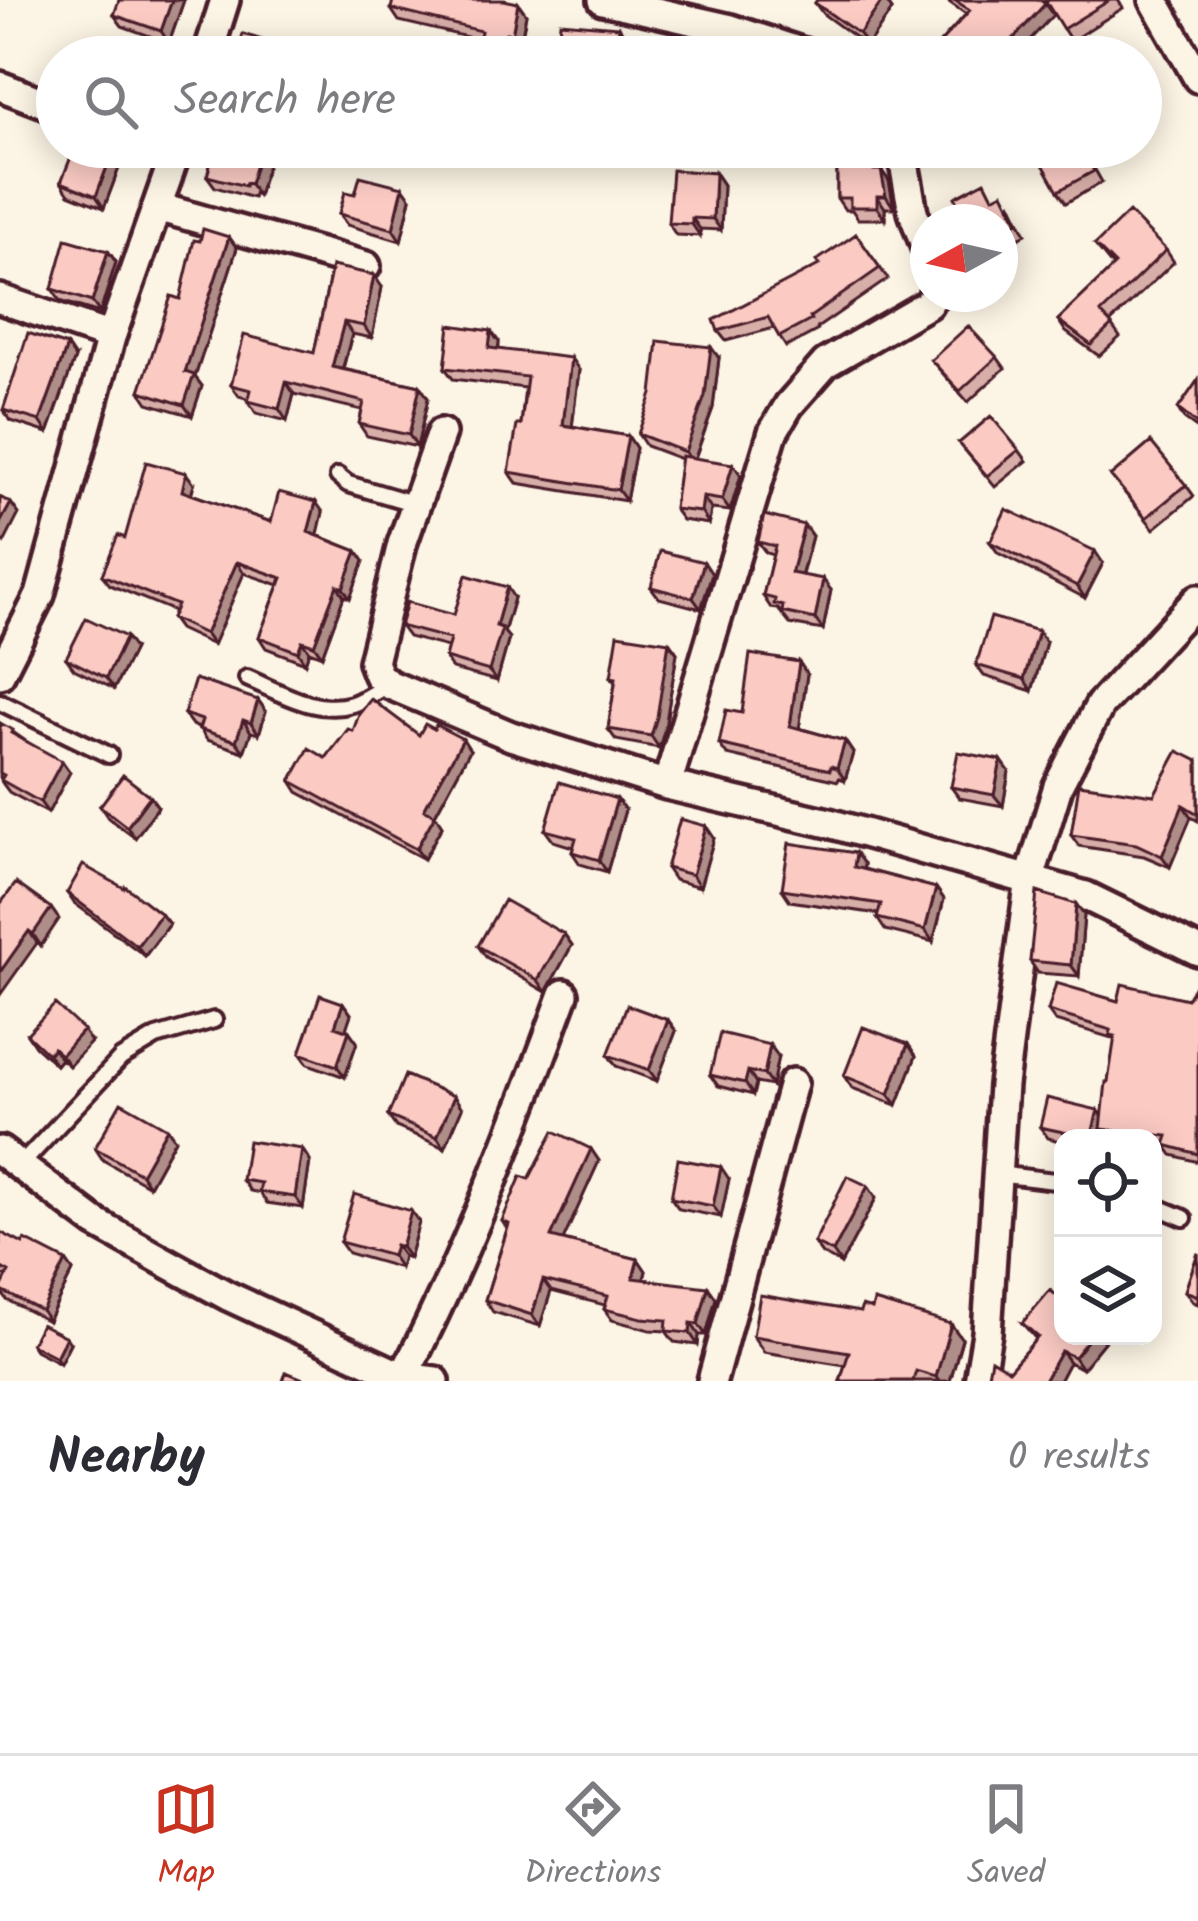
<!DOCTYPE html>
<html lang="en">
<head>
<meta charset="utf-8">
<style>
  body { margin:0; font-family:Kalam,sans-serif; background:#f2f2f3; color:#2b2b33 }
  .controls { position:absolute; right:36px; bottom:36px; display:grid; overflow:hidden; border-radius:24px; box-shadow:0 6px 30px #0003 }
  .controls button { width:108px; height:108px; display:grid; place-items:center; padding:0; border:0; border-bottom:3px solid #e1e1e2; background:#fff; color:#2b2b33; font:60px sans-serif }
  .compass { position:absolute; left:910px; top:204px; width:108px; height:108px; border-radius:50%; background:#fff; box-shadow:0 6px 30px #0003; rotate:262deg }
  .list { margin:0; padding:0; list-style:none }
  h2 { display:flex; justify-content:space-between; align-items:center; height:156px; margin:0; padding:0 48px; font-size:51px }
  h2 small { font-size:39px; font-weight:400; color:#7c7c81 }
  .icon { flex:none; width:66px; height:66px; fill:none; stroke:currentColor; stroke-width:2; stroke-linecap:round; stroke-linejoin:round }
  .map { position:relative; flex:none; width:1198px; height:1381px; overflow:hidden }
  .search { position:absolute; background:#fff; box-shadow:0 6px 30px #0003; left:36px; right:36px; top:36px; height:132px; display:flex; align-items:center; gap:30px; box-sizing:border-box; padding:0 42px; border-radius:66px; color:#7c7c81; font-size:45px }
  .sheet { height:372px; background:#fff }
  nav { display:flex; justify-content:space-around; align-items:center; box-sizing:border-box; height:168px; border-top:3px solid #e1e1e2; background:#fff; font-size:33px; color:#7c7c81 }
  nav a { display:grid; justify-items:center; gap:6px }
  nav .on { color:#c8321e }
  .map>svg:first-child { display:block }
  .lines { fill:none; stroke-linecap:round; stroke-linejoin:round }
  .lane-casing { stroke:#4a1f2b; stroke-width:22 }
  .street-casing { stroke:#4a1f2b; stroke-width:36 }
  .lane { stroke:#fcf5e5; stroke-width:14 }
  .street { stroke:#fcf5e5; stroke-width:27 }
  .wall { fill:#d7aea8; stroke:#4a1f2b; stroke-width:3 }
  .shaded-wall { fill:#af8d88; stroke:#4a1f2b; stroke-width:3 }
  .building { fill:#facac3; stroke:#4a1f2b; stroke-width:3 }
</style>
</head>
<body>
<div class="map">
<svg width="1198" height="1381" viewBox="0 0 1198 1381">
  <rect width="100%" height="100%" fill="#fcf5e5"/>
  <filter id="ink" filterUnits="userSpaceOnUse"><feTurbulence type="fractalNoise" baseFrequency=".00833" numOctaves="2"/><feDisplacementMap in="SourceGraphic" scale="24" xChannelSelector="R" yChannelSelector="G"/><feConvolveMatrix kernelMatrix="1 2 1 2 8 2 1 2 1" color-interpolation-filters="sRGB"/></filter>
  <g filter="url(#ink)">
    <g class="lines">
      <g class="lane-casing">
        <path id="lane" d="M338,476L348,484L416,504
          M247,678C280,692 316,715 352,704C364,700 376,691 387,685
          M0,702L109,755
          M20,1166L121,1058L156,1037L214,1020
          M997,1174L1063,1182
          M1153,1205L1184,1218"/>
      </g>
      <g class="street-casing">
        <path id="street" d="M603,0L731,29L816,57
          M1154,0L1198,78
          M207,57L225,0
          M0,86L57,108
          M901,147L913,212L928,253
          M157,207L366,266
          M0,299L111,337
          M441,433L402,544L373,662L378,675L388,684L511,736L667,785L829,823L1086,896L1198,951
          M0,674L40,595L111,337L178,147
          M667,785L773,432L789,405L826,363L928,304L935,294
          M0,1151L96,1223L160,1259L228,1296L403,1377L435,1381
          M401,1381C466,1256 516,1125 564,994
          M712,1381L793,1083
          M979,1381L987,1333L1003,1085L1030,878L1058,786L1100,705L1198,599"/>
      </g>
      <use href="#lane" class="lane"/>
      <use href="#street" class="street"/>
    </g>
    <path class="wall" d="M184,0L169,43L122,26L114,15Z
      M817,0H885L892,10L867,46L823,14L815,3Z
      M946,0H1041L1053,15L939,44L966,14Z
      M1045,0H1118L1123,8L1071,41Z
      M518,3L526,14L520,46L514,45L511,57L487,53L480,40L399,21L391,9Z
      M837,147H869L867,151L882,162V171L889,181L894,208H885V219H858L852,210H845L837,198Z
      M1061,147H1082L1102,182L1066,203L1058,191Z
      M268,163L258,196L254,194L253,198L215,187L207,176Z
      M119,168L104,208L69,194L61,182Z
      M715,173L723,185L721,230L700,229V236L676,235L668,223Z
      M355,194L411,198L401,241L347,225L339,214Z
      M1011,203L1026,234L1000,247V222Z
      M856,234L888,279L817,328L818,330L786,347L774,328L726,341L718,331L819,265Z
      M229,237L237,248L195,377L202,386L192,416L148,403L140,391L180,299L200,241Z
      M1095,245L1166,250L1174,262L1110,323L1120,337L1099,356L1066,332L1058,320L1113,267Z
      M108,251L116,262L100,313L60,301L52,289Z
      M332,266L382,287L372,338L352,334L343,369L420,386L428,398L417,447L367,436L359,424L362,410L294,394L287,421L256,413L248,401L249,399L239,396L231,385L314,353Z
      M499,342V349L579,370L572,426L628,436L636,448L626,501L517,483L509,472L521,425L525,388L453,379L445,368Z
      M997,357L1005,368L968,402L931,360Z
      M75,358L48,433L11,421L3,410Z
      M719,358L713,408L695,458L741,475L730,511L711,509L709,524L682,520L674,509L681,459L646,446L638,434Z
      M1198,380V429L1184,419L1178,409Z
      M959,443L1019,450L1027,461L995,487Z
      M1111,476L1186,485L1194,496L1154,529Z
      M194,484L191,494L271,522L323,512L317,535L357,551L364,561L350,598L344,596L322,656L309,651L305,663L266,648L259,637L279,585L244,573L213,645L179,629L171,618L174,611L110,585L102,575L125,538Z
      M804,525L812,536L802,575L831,590L823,630L790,624L778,609L771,608L763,596L773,555L766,553L758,542Z
      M990,542L1103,563L1085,598L998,553Z
      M712,574L701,609L659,598L651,587Z
      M514,598L504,632L509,638L497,681L452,669L445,658L448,647L408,637L400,626L454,615Z
      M669,642L677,653L665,728L659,748L616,740L608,729L615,683L611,677Z
      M1046,642L1032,691L984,676L976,665Z
      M134,649L114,689L74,669L66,658Z
      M799,662L807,674L799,728L845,741L853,753L845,780L839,778L838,781L727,755L719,744L742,713Z
      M258,700L266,711L259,734L251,732L244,752L207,740L199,728L192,725L184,714Z
      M0,723L70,772L48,813L9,792L0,780Z
      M353,731L419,735L470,750L435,815L442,826L424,859L298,792L291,781L326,758Z
      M1001,760L1009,771L1003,806L959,798L951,787Z
      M1198,761V821L1191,817L1170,867L1144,856L1079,846L1071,835L1154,795Z
      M150,796L158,807L135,838L108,818L100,806Z
      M625,810L607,872L580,864L572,852L573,847L553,841L545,830Z
      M706,826L714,838L700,887L674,880L666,868Z
      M864,864V869L936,888L944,899L933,942L885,930L877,918L878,914L790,901L782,889Z
      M124,888L161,914L169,924L145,956L74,903L67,893Z
      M1076,904L1084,915L1079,976L1038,973L1030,961Z
      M564,934L572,945L546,992L486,957L478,946Z
      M1198,980V1162L1172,1155L1165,1145L1153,1144V1138H1107L1103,1133L1102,1138H1063V1142L1048,1138L1040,1127L1102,1116L1115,1041L1112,1038L1055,1021L1048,1011L1118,1001L1187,999Z
      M343,1003L351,1014L345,1030L349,1031L357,1042L345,1077L308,1064L300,1053Z
      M668,1020L676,1031L657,1081L616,1066L608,1055Z
      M27,1034L91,1042L69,1066L61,1059L56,1065L35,1046Z
      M908,1044L916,1056L897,1105L852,1088L844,1076Z
      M778,1056L772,1086L756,1083L753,1095L718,1086L710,1075Z
      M462,1108L445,1148L396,1127L388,1116Z
      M175,1139L149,1186L103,1160L95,1148Z
      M302,1149L310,1161L303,1208L267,1203L260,1193L250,1191L242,1180Z
      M591,1149L599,1161L563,1240L638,1259L646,1271L644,1279L716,1298L706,1335H699L698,1345L674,1342L666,1331L650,1330L612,1320L604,1309L605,1305L551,1291L540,1326L493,1312L485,1300L507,1229L502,1221L529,1179Z
      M729,1179L721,1217L679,1209L671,1198Z
      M876,1198L841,1264L822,1254L814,1243Z
      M419,1222L409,1258L403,1256L400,1268L348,1253L340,1242Z
      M0,1232L23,1244L66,1261L73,1271L48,1321L7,1300L0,1290L7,1277L0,1273Z
      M1198,1253V1304L1193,1302L1185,1291Z
      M1022,1323L1104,1342L1082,1369L1069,1362L1059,1381H992L988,1375L1009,1370L1036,1339Z
      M753,1336L962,1339L950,1381H840L845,1365L764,1352Z
      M70,1343L60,1363L35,1350L31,1344Z"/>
    <path class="shaded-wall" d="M172,0H184L169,43L161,31Z
      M883,0H885L892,10L867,46L859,34Z
      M518,3L526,14L520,46L512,34Z
      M1045,4L1053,15L1014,57H1009L1004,49Z
      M619,27L627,38L625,57H616Z
      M506,33L514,45L511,57L503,46Z
      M260,151L268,163L258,196L250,184Z
      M874,151L882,162V171L889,181L894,208L886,196L874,170Z
      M111,156L119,168L104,208L96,196Z
      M715,173L723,185L721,230L713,219Z
      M403,187L411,198L401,241L393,229Z
      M877,196L885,208V219L877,207Z
      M692,218L700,229V236L692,224Z
      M229,237L237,248L195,377L202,386L192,416L184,405L185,372Z
      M108,251L116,262L100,313L92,302Z
      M374,275L382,287L372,338L364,326Z
      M344,322L352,334L340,378L332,367Z
      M491,331L499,342L497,359L489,348Z
      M67,346L75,358L48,433L40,421Z
      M711,347L719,358L713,408L693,463L685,452Z
      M571,358L579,370L571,436L563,425Z
      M286,382L294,394L287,421L279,409Z
      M420,386L428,398L417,447L409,435Z
      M628,436L636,448L626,501L618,490Z
      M733,464L741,475L730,511L722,500Z
      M186,473L194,484L189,502L182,491Z
      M703,497L711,509L709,524L701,512Z
      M316,502L323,512L316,543L308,532Z
      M11,503L19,514L4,543L0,538V523Z
      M804,525L812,536L799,584L791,573Z
      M357,551L364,561L350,598L343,588Z
      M1095,551L1103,563L1085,598L1077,586Z
      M237,562L244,573L213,645L205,634Z
      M704,562L712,574L701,609L693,598Z
      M823,579L831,590L823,630L815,619Z
      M337,585L344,596L322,656L314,645Z
      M507,587L514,598L504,632L509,638L497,681L489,671L496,626Z
      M1038,631L1046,642L1032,691L1024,679Z
      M126,637L134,649L114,689L106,678Z
      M302,641L309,651L305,663L298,652Z
      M669,642L677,653L665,728L659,748L651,736Z
      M799,662L807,674L798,737L790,726Z
      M258,700L266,711L259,734L251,723Z
      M243,720L251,732L244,752L236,741Z
      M463,739L470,750L432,820L424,809Z
      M845,741L853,753L845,780L837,768Z
      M1001,760L1009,771L1003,806L994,795Z
      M62,761L70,772L48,813L40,802Z
      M150,796L158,807L135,838L127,827Z
      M617,799L625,810L607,872L599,860Z
      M1183,805L1191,817L1170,867L1162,856Z
      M435,815L442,826L424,859L416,849Z
      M706,826L714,838L700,887L692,875Z
      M856,853L864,864L862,878L854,867Z
      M936,888L944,899L933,942L925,930Z
      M1076,904L1084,915L1079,976L1071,965Z
      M51,908L59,919L41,946L33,934Z
      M161,914L169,924L145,956L137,946Z
      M29,931L37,943L0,995V972Z
      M564,934L572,945L546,992L538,980Z
      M343,1003L351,1014L343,1038L335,1026Z
      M668,1020L676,1031L657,1081L649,1070Z
      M83,1030L91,1042L69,1066L61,1055Z
      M349,1031L357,1042L345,1077L337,1066Z
      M908,1044L916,1056L897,1105L889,1094Z
      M770,1045L778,1056L772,1086L764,1075Z
      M53,1048L61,1059L56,1065L48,1054Z
      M748,1071L756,1083L753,1095L745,1083Z
      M454,1096L462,1108L445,1148L437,1137Z
      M1098,1110L1106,1121L1101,1129L1103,1133L1102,1138H1091Z
      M167,1128L175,1139L149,1186L141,1174Z
      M302,1149L310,1161L303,1208L295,1197Z
      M591,1149L599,1161L559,1249L551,1237Z
      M721,1167L729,1179L721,1217L713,1206Z
      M868,1186L876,1198L841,1264L833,1252Z
      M411,1211L419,1222L409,1258L401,1247Z
      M395,1245L403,1256L400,1268L392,1256Z
      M638,1259L646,1271L641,1290L633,1278Z
      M66,1261L73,1271L48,1321L42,1311Z
      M543,1280L551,1291L540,1326L532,1315Z
      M708,1287L716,1298L706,1335L698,1324Z
      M691,1323L699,1335L698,1345L690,1333Z
      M951,1324L962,1339L950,1381H939L936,1377Z
      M1091,1336H1100L1104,1342L1082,1369L1074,1357Z
      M66,1337L70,1343L60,1363L56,1357Z
      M1061,1351L1069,1362L1059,1381H1044Z"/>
    <path class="building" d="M119,0H172L161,31L114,15Z
      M393,0H504L518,3L512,34L506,33L503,46L479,42L481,31L391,9Z
      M817,0H883L859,34L815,3Z
      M954,0H1041L1045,4L1004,49L1009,57H913L939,44L970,10Z
      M1045,0H1110L1063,29Z
      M560,22L619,27L616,57H557Z
      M243,34L291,49L289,57H236Z
      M75,147H89L111,156L96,196L61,182Z
      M215,147H245L260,151L250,184L246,183L245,186L207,176Z
      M837,147H856L855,151H874V170H881L886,196H877V207H850V198H837Z
      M1061,147H1081L1094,171L1058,191L1040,159Z
      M672,170L715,173L713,219L692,218V224L668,223Z
      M360,176L403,187L393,229L339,214L345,192L355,194Z
      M985,181L993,197L1003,192L1018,222L1000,232V222H968L955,197Z
      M1129,212L1166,250L1101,313L1112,325L1091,345L1058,320L1115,265L1095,245Z
      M203,229L229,237L185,372L194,375L184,405L140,391L171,296L180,299L194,240L200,241Z
      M856,234L880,268L810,317L811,320L779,337L768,317L718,331L714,320L819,265L816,261Z
      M66,239L108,251L92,302L52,289Z
      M332,266L374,275L364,326L344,322L332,367L420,386L409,435L359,424L364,402L286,382L279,409L248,401L251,390L231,385L244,335L314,353Z
      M450,325L491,331L489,348L571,358L563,425L628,436L618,490L509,472L517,425H521L527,377L445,368Z
      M968,326L997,357L960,391L931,360Z
      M28,333L67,346L40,421L3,410Z
      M658,341L711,347L705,396L685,452L638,434L652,394Z
      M1198,380V425L1178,409Z
      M991,416L1019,450L987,476L959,443Z
      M1151,442L1186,485L1146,518L1111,476Z
      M681,456L733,464L722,500L703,497L701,512L674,509Z
      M146,462L186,473L182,491L271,522L279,492L316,502L308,532L357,551L343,588L337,585L314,645L302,641L298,652L259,637L282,578L237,562L205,634L171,618L177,605L102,575L118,535L125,538Z
      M0,497L11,503L0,523Z
      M1006,509L1095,551L1077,586L990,542Z
      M764,515L804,525L791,573L823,579L815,619L782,612L783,606L774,604L775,599L763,596L775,546L758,542Z
      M660,551L704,562L693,598L651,587Z
      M466,575L507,587L496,626L502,628L489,671L445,658L450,639L400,626L407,602L454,615Z
      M991,617L1038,631L1024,679L976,665Z
      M86,618L126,637L106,678L66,658Z
      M618,634L669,642L657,717L651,736L608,729L616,678L611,677Z
      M750,654L799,662L790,726L845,741L837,768L831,766L830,770L719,744L726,710L742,713Z
      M195,679L258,700L251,723L243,720L236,741L199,729L202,720L184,714Z
      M371,699L419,735L425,724L434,729L436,725L463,739L424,809L435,815L416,849L291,781L309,748L326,758L348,729L353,731L359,714Z
      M0,723L13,730L11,733L62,761L40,802L1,780L4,775L0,773Z
      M1178,751L1198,761V814L1183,805L1162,856L1136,844L1071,835L1079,784L1154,795Z
      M958,752L1001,760L994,795L951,787Z
      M123,775L150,796L127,827L100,806Z
      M559,782L617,799L599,860L572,852L576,838L545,830Z
      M680,819L706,826L692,875L666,868Z
      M789,843L856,853L854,867L936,888L925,930L877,918L881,904L782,889Z
      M83,865L124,888L125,886L161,914L137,946L67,893Z
      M16,883L51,908L33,934L29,931L0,972V902L1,903Z
      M1037,892L1076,904L1071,965L1030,961Z
      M504,900L564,934L538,980L478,946Z
      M1198,980V1154L1165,1145L1168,1136L1101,1129L1106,1082H1108L1115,1036L1110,1035L1111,1030L1048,1011L1056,983L1118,1001L1122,984L1187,999Z
      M320,995L343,1003L335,1026L349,1031L337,1066L300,1053Z
      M55,1004L83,1030L61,1055L53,1048L48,1054L27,1034Z
      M627,1005L668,1020L649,1070L608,1055Z
      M863,1027L908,1044L889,1094L844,1076Z
      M720,1033L770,1045L764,1075L748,1071L745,1083L710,1075Z
      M405,1075L454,1096L437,1137L388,1116Z
      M1047,1098L1098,1110L1091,1138L1040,1127Z
      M121,1102L167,1128L141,1174L95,1148Z
      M554,1131L591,1149L551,1237L638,1259L633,1278L708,1287L698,1324L691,1323L690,1333L666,1331L667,1320L642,1318L604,1309L608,1296L543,1280L532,1315L485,1300L509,1224L502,1221L521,1176L529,1179Z
      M248,1141L302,1149L295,1197L259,1192L261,1183L242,1180Z
      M678,1159L721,1167L713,1206L671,1198Z
      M847,1176L868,1186L833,1252L814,1243Z
      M354,1194L411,1211L401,1247L395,1245L392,1256L340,1242Z
      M0,1232L23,1244L25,1240L66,1261L42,1311L0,1290L9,1272L0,1267Z
      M1198,1253V1296L1185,1291Z
      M1050,1290L1063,1301V1336H1091L1074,1357L1061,1351L1044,1381H994L988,1375L991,1359L1009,1370L1038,1337L1022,1323Z
      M760,1295L860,1312L862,1306L872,1309L874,1301L951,1324L936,1377L916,1371L913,1381H840L849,1352L753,1336Z
      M41,1324L66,1337L56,1357L31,1344Z
      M286,1372L308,1381H283Z"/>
  </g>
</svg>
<div class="controls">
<button><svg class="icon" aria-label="locate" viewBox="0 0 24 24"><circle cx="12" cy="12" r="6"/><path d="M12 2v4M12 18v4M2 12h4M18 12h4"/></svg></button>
<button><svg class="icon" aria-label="layers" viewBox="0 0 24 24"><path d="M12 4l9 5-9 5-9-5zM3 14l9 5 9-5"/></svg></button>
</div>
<svg class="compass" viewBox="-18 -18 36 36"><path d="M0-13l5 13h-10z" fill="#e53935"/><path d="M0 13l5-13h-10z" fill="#7c7c81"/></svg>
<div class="search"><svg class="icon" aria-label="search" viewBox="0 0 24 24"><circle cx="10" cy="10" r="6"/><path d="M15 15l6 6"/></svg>Search here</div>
</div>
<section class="sheet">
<h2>Nearby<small>0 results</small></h2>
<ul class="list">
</ul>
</section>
<nav>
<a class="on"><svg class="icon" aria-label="map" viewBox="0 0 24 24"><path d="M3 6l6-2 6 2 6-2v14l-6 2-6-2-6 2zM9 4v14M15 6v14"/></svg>Map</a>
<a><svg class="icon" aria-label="directions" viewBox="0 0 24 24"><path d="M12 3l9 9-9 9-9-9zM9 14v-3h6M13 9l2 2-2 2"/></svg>Directions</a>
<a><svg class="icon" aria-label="saved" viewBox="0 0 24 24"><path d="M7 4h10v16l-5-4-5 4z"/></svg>Saved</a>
</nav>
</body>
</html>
